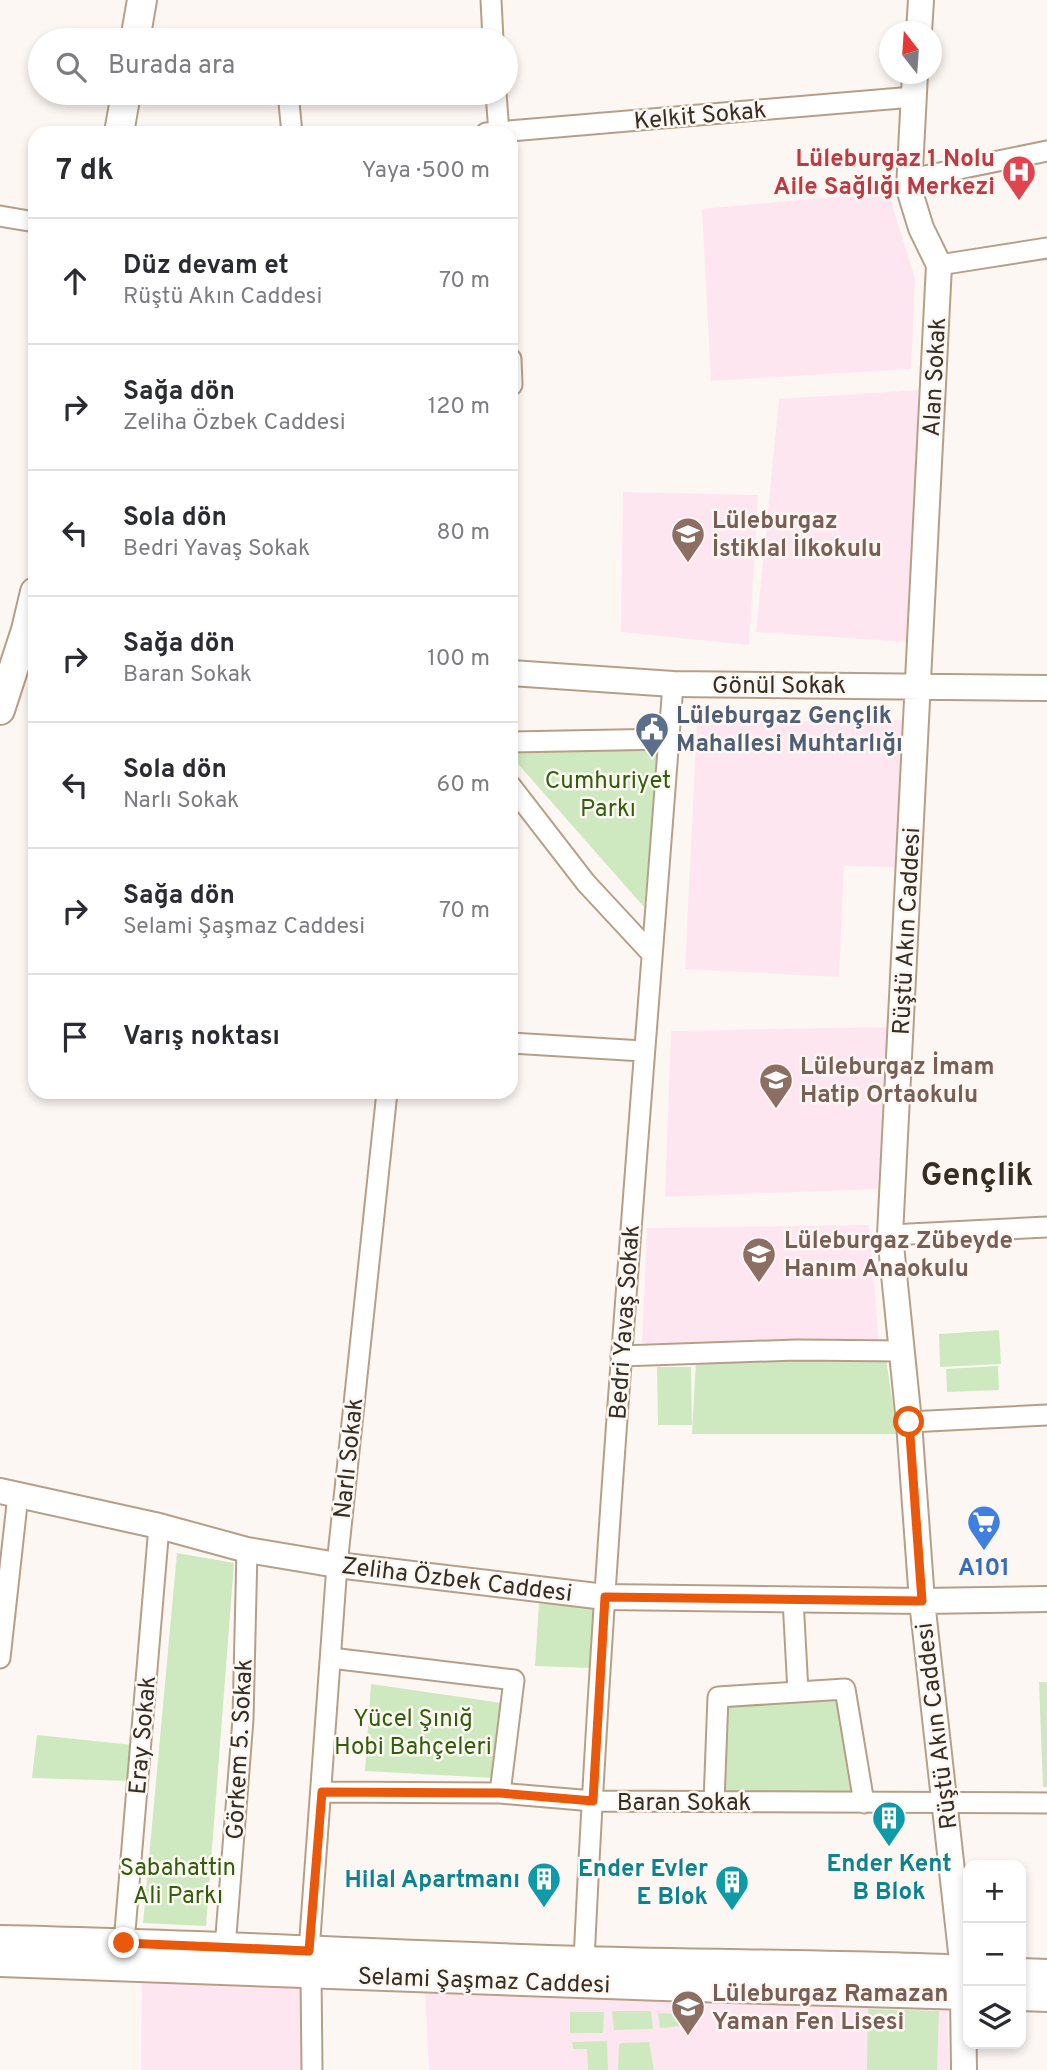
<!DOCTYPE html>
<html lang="tr">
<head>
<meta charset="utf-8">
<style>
  body { margin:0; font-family:Overpass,sans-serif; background:#f7f7f7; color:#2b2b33 }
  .controls { position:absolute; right:21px; bottom:21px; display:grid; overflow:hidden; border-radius:14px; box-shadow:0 4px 10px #0003 }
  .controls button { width:63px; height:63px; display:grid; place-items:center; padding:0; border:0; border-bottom:2px solid #e1e1e2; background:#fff; color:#2b2b33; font:35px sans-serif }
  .compass { position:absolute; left:879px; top:21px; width:63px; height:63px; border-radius:50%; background:#fff; box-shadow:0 4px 10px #0003; rotate:343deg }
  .stop { position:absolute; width:21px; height:21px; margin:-16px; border:5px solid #ea580c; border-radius:50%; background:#fff }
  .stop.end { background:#ea580c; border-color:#fff; box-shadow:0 2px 7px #0008 }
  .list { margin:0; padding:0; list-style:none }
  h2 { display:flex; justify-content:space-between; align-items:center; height:91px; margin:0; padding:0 28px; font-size:30px }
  h2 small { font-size:23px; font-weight:400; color:#7c7c81 }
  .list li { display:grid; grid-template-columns:46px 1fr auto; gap:21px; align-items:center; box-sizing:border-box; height:126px; padding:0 28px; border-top:2px solid #e1e1e2 }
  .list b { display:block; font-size:26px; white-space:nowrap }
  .list p { margin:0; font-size:23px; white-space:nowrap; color:#7c7c81 }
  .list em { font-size:23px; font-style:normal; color:#7c7c81 }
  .icon { flex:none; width:38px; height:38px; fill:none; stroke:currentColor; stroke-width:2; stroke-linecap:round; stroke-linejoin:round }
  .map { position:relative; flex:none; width:1047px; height:2070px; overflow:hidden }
  .search { position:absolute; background:#fff; box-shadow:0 4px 10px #0003; left:28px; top:28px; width:490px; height:77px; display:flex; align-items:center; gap:18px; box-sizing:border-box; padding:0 24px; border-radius:38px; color:#7c7c81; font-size:26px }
  .panel { position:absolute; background:#fff; box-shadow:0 4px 10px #0003; left:28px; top:126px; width:490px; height:973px; border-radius:21px }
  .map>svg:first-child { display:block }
  .education { fill:#fee6f1 }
  .green { fill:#cee9c0 }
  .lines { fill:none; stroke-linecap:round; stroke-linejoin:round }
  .minor-casing { stroke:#b79f87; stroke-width:23 }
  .tertiary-casing { stroke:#b79f87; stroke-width:28 }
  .secondary-casing { stroke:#b79f87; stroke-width:32 }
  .minor { stroke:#fff; stroke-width:19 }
  .tertiary { stroke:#fff; stroke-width:24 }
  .secondary { stroke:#fff; stroke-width:28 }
  .route { stroke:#ea580c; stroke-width:9 }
  .labels { text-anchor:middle; stroke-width:5; stroke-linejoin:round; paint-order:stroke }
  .street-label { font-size:24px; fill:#362d23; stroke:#fcf7f2 }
  .health-label { font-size:24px; font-weight:bold; fill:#be3a42; stroke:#fcf7f2; text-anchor:end }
  .education-label { font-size:24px; font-weight:bold; fill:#785e54; stroke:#fcf7f2; text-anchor:start }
  .service-label { font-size:24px; font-weight:bold; fill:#4e5e75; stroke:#fcf7f2; text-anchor:start }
  .park-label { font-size:24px; fill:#315e09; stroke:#fcf7f2 }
  .shop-label { font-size:24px; font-weight:bold; fill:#366cbe; stroke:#fcf7f2 }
  .culture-label { font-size:24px; font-weight:bold; fill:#0d838f; stroke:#fcf7f2; text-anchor:end }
  .district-label { font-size:32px; font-weight:bold; fill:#362d23; stroke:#fcf7f2 }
</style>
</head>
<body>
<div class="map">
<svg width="1047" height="2070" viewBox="0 0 1047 2070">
  <rect width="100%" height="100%" fill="#fcf7f2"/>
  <path class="education" d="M888,192L915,278L911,369L711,381L702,209Z
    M918,390L910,642L756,632L779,399Z
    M623,492L758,495L749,645L621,632Z
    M907,720L898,867L844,866L839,977L685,969L697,722Z
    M890,1027L879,1189L665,1197L671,1031Z
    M869,1225L879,1341L642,1343L647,1228Z
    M142,1980L302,1986L301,2070H141Z
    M425,1991L947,2004L949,2070H429Z"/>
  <path class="green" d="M662,744L644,907L511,756V748Z
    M999,1330L1001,1364L940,1367L939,1334Z
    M886,1358L897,1434H692L696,1360Z
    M998,1366L999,1390L947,1392L946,1369Z
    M657,1367H691L692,1425H658Z
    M177,1553L234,1563L206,1926L143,1923Z
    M539,1603L596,1606L593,1668L535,1666Z
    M1039,1682H1047V1787H1043Z
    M371,1684L502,1703L495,1778L365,1771Z
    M838,1697L857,1794L726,1792L725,1703Z
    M37,1735L133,1745L131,1781L32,1778Z
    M868,2009L939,2011L937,2070H867Z
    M612,2011H651L653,2029L614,2030Z
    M570,2012H604L603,2033H570Z
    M658,2013L682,2014V2026L660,2028Z
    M607,2041L608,2070H588L587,2049H573L572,2042Z
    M649,2042L654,2070H618L619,2045L622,2043Z"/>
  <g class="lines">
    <g class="minor-casing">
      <path id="minor" d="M491,0L493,40
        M288,93L292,133
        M496,93L499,133
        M486,133L913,97
        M910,179L1047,151
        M0,216L35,222
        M939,265L1047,248
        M511,359L512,385
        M511,742L669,739
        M511,786L586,883L651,953
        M511,1043L643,1051
        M890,1235L1047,1227
        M621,1356L796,1350L902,1351
        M909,1422L1047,1415
        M793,1599L798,1692
        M0,1658L18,1495
        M331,1658L514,1680L500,1793
        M322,1792L500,1793L593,1801L1047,1803
        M714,1802L718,1697L845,1689L864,1803
        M124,1943L159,1526
        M225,1948L243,1719L247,1550
        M309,1951L337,1565L387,1092
        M584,1961C604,1535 641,1110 673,684
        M311,1973L312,2070"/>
    </g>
    <g class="tertiary-casing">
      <path id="tertiary" d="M919,32L921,0
        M915,74L909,189L921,228L939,265L890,1235L909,1422L922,1601L963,1970
        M511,673L673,684L1047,688
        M0,1491L159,1526L247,1550L337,1565L605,1597L922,1601L1047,1599
        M963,1994L964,2070"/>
    </g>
    <g class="secondary-casing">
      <path id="secondary" d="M135,40L142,0
        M119,133L126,93
        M0,710L26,630L35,592
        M0,1940C194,1944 388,1955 582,1961C711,1965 840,1964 968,1970
        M0,1962L663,1986L968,1995
        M1021,1973L1047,1974
        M1021,1996L1047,1997"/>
    </g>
    <use href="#minor" class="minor"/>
    <use href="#tertiary" class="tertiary"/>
    <use href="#secondary" class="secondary"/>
  </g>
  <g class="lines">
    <path class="route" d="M124,1943L309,1951L322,1792L500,1793L593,1801L605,1597L922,1601L909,1422"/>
  </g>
  <defs>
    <g id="hospital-pin" transform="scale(1.75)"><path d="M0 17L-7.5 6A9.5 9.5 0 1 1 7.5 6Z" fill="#e0444e" stroke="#fcf7f2"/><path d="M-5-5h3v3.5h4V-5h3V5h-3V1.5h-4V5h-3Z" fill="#fff"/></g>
    <g id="school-pin" transform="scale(1.75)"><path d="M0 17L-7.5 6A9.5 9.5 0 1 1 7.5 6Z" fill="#8d6e63" stroke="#fcf7f2"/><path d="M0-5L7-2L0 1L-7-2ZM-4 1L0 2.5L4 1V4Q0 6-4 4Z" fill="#fff"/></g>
    <g id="civic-pin" transform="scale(1.75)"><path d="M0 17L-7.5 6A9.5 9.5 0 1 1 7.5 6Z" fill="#5c6f8a" stroke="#fcf7f2"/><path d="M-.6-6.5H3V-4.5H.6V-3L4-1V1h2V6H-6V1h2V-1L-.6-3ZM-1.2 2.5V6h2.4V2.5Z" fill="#fff"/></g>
    <g id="supermarket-pin" transform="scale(1.75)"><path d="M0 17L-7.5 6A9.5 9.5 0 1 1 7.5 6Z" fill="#3f7fe0" stroke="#fcf7f2"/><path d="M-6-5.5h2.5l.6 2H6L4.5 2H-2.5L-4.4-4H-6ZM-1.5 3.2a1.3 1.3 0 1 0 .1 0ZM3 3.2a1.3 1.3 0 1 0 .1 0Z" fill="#fff"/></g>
    <g id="building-pin" transform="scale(1.75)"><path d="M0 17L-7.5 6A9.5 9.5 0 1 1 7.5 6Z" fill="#0f9aa8" stroke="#fcf7f2"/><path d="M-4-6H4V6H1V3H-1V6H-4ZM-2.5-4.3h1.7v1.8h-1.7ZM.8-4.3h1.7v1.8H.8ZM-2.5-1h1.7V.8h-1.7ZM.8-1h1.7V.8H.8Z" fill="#fff"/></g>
  </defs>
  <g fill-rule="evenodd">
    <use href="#hospital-pin" x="1019" y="172"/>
    <use href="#school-pin" x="688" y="534"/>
    <use href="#civic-pin" x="652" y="729"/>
    <use href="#school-pin" x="776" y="1080"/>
    <use href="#school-pin" x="759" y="1254"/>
    <use href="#supermarket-pin" x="984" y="1522"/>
    <use href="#building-pin" x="889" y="1818"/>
    <use href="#building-pin" x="544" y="1879"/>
    <use href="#building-pin" x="732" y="1882"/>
    <use href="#school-pin" x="688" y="2007"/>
  </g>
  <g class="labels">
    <g class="street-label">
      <text transform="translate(700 115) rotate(-5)" y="8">Kelkit Sokak</text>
      <text transform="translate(934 377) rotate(-87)" y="8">Alan Sokak</text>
      <text x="779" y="693">Gönül Sokak</text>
      <text transform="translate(906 931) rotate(-87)" y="8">Rüştü Akın Caddesi</text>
      <text transform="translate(624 1322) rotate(-86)" y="8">Bedri Yavaş Sokak</text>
      <text transform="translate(348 1458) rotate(-84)" y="8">Narlı Sokak</text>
      <text transform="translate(457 1579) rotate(7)" y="8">Zeliha Özbek Caddesi</text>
      <text transform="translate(936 1726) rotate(-97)" y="8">Rüştü Akın Caddesi</text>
      <text transform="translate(142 1735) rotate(-85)" y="8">Eray Sokak</text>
      <text transform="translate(239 1749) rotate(-87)" y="8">Görkem 5. Sokak</text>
      <text x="684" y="1810">Baran Sokak</text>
      <text transform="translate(484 1980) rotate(2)" y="8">Selami Şaşmaz Caddesi</text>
    </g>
    <g class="health-label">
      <text x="995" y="166">Lüleburgaz 1 Nolu<tspan x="995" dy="28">Aile Sağlığı Merkezi</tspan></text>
    </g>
    <g class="education-label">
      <text x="712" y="528">Lüleburgaz<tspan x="712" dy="28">İstiklal İlkokulu</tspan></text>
      <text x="800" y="1074">Lüleburgaz İmam<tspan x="800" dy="28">Hatip Ortaokulu</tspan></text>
      <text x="784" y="1248">Lüleburgaz Zübeyde<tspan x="784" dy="28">Hanım Anaokulu</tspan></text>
      <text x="712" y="2001">Lüleburgaz Ramazan<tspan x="712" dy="28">Yaman Fen Lisesi</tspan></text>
    </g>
    <g class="service-label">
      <text x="676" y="723">Lüleburgaz Gençlik<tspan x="676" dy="28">Mahallesi Muhtarlığı</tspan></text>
    </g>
    <g class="park-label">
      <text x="608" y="788">Cumhuriyet<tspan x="608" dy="28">Parkı</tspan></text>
      <text x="413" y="1726">Yücel Şınığ<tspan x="413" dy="28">Hobi Bahçeleri</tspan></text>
      <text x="178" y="1875">Sabahattin<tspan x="178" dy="28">Ali Parkı</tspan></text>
    </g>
    <g class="shop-label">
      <text x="984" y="1575">A101</text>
    </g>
    <g class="culture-label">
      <text x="889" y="1871" text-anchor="middle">Ender Kent<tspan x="889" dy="28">B Blok</tspan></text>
      <text x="708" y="1876">Ender Evler<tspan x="708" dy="28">E Blok</tspan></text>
      <text x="520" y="1887">Hilal Apartmanı</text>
    </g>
    <g class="district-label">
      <text x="977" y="1185">Gençlik</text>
    </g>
  </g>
</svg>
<div class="controls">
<button>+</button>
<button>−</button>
<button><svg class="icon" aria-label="layers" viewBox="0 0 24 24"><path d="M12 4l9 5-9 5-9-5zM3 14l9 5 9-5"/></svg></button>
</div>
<svg class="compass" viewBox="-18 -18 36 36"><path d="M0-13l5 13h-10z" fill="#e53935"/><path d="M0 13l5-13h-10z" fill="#7c7c81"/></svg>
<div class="stop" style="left:909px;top:1422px"></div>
<div class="stop end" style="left:124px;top:1943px"></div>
<div class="search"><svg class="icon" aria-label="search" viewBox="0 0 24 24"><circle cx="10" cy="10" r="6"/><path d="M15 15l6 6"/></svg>Burada ara</div>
<section class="panel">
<h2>7 dk<small>Yaya · 500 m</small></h2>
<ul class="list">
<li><svg class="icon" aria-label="ahead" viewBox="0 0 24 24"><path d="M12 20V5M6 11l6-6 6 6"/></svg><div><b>Düz devam et</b><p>Rüştü Akın Caddesi</p></div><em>70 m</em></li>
<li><svg class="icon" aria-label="right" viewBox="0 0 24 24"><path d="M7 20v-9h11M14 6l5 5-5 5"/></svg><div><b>Sağa dön</b><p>Zeliha Özbek Caddesi</p></div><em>120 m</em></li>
<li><svg class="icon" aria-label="left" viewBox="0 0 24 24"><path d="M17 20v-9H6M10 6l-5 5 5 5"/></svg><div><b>Sola dön</b><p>Bedri Yavaş Sokak</p></div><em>80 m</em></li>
<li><svg class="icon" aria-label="right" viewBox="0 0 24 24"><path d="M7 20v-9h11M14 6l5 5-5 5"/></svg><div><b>Sağa dön</b><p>Baran Sokak</p></div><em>100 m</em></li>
<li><svg class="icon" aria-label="left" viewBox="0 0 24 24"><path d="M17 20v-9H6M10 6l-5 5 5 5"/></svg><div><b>Sola dön</b><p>Narlı Sokak</p></div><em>60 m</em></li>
<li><svg class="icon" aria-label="right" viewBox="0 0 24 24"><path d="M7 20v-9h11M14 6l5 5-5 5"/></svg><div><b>Sağa dön</b><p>Selami Şaşmaz Caddesi</p></div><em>70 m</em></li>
<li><svg class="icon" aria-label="arrive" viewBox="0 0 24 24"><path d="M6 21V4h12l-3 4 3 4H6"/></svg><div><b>Varış noktası</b></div></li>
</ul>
</section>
</div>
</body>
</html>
